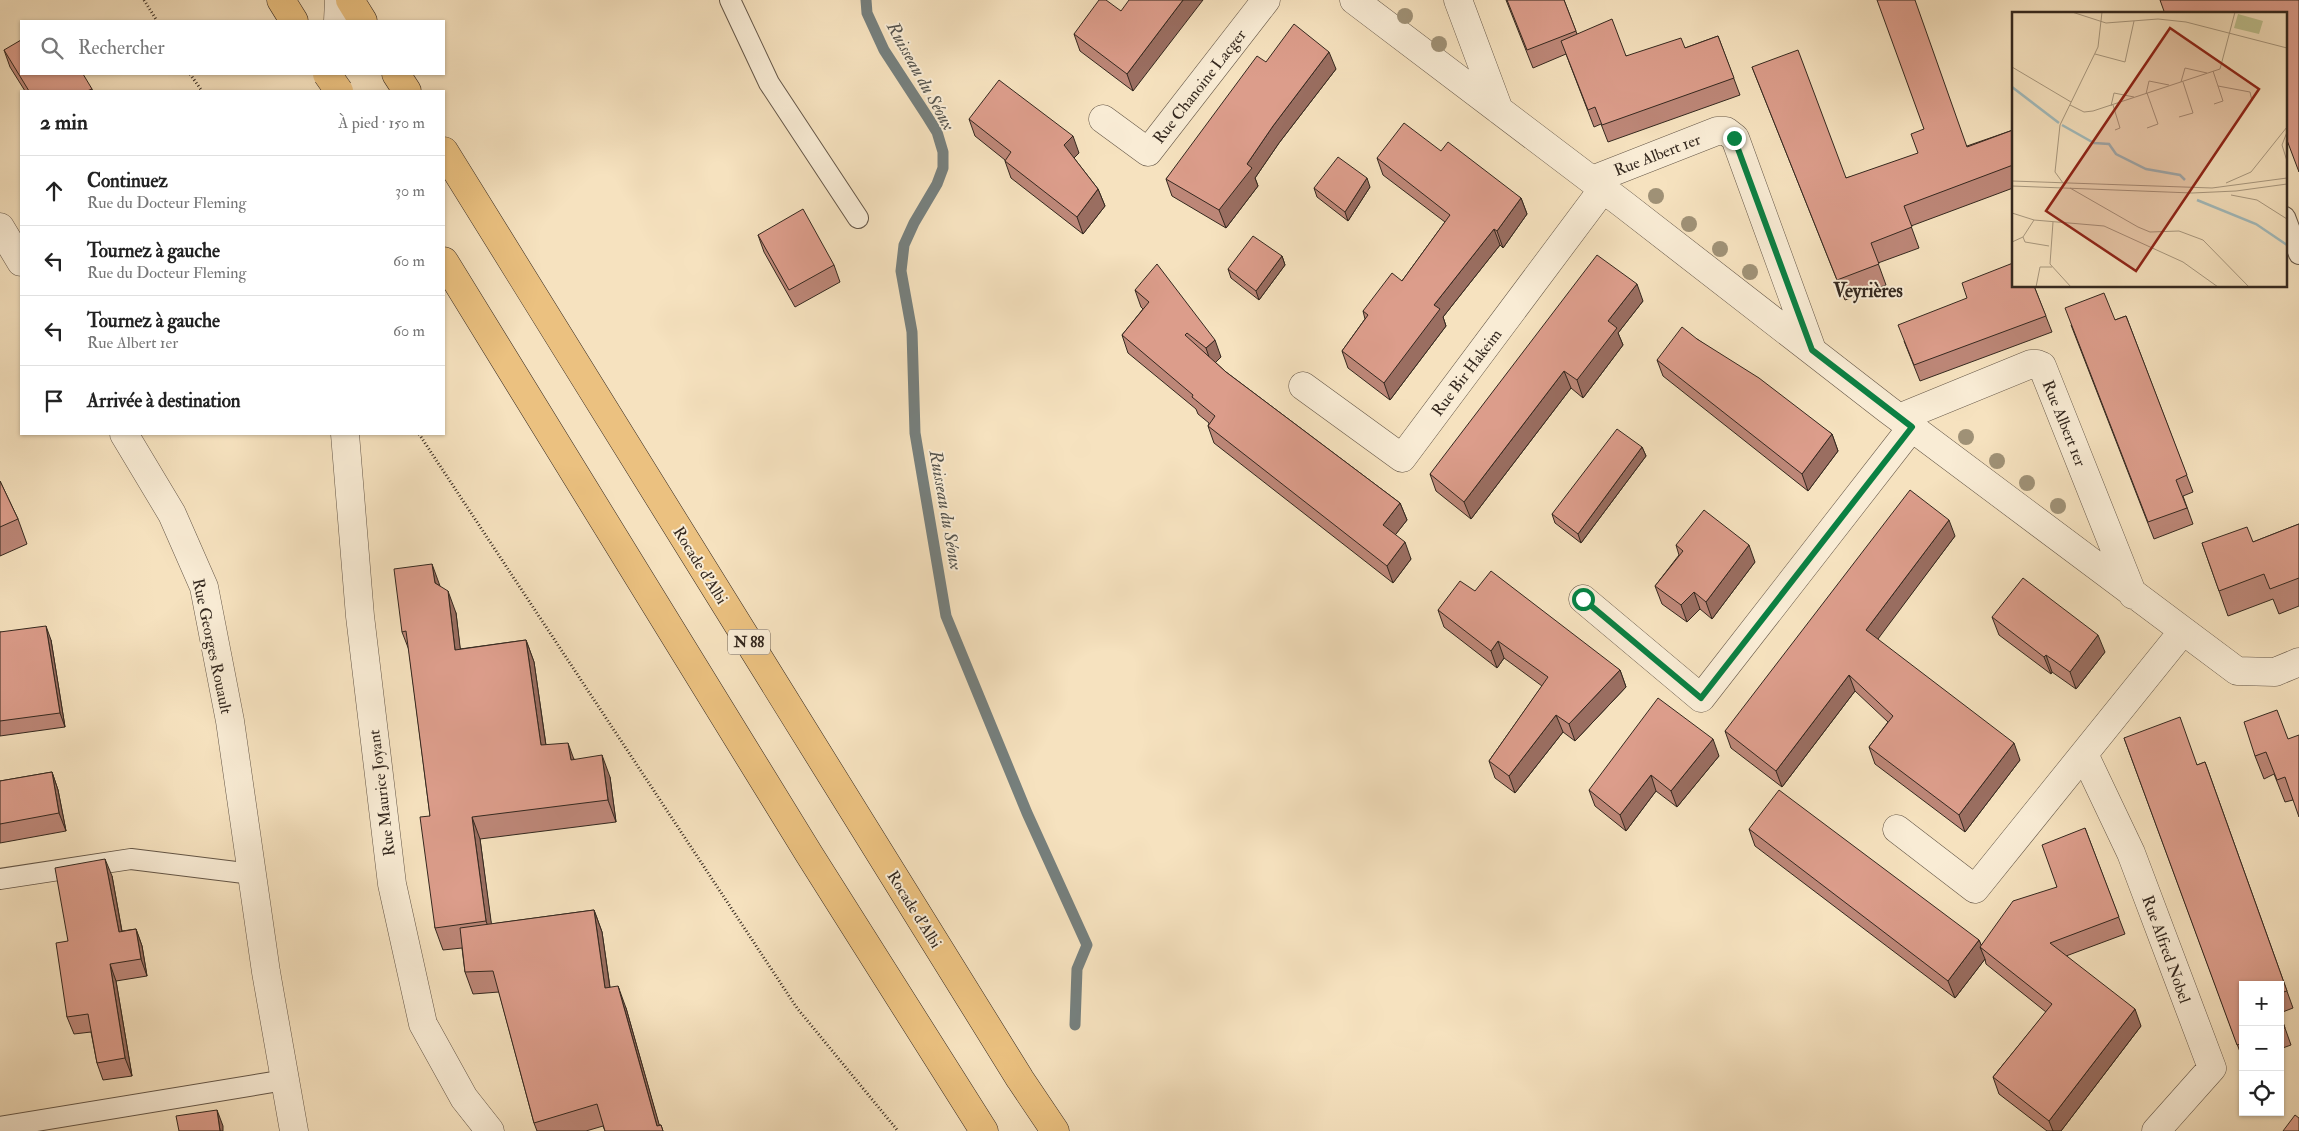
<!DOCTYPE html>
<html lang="fr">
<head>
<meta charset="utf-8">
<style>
  body { margin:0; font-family:"IM FELL Double Pica",serif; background:#f6f6f6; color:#222 }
  .controls { position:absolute; right:15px; bottom:15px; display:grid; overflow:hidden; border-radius:0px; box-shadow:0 1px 4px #0004 }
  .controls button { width:45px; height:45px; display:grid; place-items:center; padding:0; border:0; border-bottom:1px solid #e0e0e0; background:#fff; color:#222; font:25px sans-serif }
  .stop { position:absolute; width:15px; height:15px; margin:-11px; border:4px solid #0b8043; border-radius:50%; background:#fff }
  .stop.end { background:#0b8043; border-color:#fff; box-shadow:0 1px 5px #0008 }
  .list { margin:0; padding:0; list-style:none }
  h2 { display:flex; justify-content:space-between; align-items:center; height:65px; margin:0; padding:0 20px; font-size:21px }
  h2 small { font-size:16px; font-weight:400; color:#767676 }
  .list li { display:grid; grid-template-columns:32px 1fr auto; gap:15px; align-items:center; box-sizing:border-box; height:70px; padding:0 20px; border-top:1px solid #e0e0e0 }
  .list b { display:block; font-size:19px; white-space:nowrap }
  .list p { margin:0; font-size:16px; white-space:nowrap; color:#767676 }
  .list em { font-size:16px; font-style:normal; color:#767676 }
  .icon { flex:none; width:28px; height:28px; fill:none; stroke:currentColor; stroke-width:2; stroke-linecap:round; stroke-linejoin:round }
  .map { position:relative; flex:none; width:2299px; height:1131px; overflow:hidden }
  .search { position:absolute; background:#fff; box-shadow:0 1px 4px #0004; left:20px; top:20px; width:425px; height:55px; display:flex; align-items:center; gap:12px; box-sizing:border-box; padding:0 18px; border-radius:0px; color:#767676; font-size:19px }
  .panel { position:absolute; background:#fff; box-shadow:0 1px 4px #0004; left:20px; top:90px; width:425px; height:345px; border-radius:0px }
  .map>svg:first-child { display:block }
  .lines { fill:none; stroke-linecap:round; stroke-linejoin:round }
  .stream { stroke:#76807e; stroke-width:11 }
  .lane-casing { stroke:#645647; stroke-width:22 }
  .street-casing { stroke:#645647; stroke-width:29 }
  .highway-casing { stroke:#34281f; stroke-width:29 }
  .path { stroke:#34281f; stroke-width:3; stroke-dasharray:1 2.5; stroke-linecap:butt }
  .lane { stroke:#f9ecd5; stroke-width:20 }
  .street { stroke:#f9ecd5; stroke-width:28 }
  .highway { stroke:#ebc180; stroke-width:28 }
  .highway-bridge-casing { stroke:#34281f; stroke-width:29; stroke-linecap:butt }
  .highway-bridge { stroke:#ebc180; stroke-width:28 }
  .tree { fill:#9f9176 }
  .wall { fill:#bd8778; stroke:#34281f }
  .shaded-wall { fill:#9a6e61; stroke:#34281f }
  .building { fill:#dc9d8b; stroke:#34281f }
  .route { stroke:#0b8043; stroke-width:6 }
  .labels { text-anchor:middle; stroke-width:4; stroke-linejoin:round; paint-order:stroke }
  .shield { fill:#f9ecd5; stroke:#6f6356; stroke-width:1 }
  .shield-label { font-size:15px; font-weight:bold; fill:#34281f }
  .street-label { font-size:16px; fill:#34281f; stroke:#f9ecd5 }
  .water-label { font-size:18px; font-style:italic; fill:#55544e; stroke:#f9ecd5 }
  .quarter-label { font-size:19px; font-weight:bold; fill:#34281f; stroke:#f9ecd5 }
  .inset-river { fill:none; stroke:#a2bbbd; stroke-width:2.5 }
  .inset-road { fill:none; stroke:#a8987f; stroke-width:1 }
  .view { fill:#8f2418; fill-opacity:0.15; stroke:#8f2418; stroke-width:2.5 }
  .inset-edge { fill:none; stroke:#34281f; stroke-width:2.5 }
</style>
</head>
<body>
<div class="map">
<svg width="2299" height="1131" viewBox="0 0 2299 1131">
  <rect width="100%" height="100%" fill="#f6e2bf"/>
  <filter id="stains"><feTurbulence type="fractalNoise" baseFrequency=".004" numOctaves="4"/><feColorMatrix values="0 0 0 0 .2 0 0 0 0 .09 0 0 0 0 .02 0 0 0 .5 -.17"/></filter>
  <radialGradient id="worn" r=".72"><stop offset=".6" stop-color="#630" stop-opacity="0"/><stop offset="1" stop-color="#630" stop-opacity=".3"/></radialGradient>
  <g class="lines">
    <path class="stream" d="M866,0L867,13L884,50L927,116L937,132L943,152V168L937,184L914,223L904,245L901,271L912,332L915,433L946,616L1027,813L1087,945L1077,969L1075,1025"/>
    <g class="lane-casing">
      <path id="lane" d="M730,0L769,83L858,218
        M2285,217L2299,254
        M0,879L131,859L252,874
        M0,1127L285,1080"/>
    </g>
    <g class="street-casing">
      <path id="street" d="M1354,0L1623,204L1887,409L2237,671L2275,672L2299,662
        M1458,0L1499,110
        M338,21L339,0
        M1103,119L1148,152L1266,0
        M1592,180L1717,131H1726L1735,138L1812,350
        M0,227L21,262
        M1303,386L1402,458L1603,189
        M1899,418L2031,364H2037L2042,366L2133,595
        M124,434L172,514L204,587L230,721L266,972L294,1131
        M345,434L360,616L392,884L423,1024L464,1098L490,1131
        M1583,599L1701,698L1912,427
        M2084,754L2131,853L2212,1068L2156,1131
        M1897,829L1975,889L2183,631"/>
    </g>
    <g class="highway-casing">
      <path id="highway" d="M281,0L294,21
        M350,0L363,21
        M396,74L407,91
        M444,151L1020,1079L1055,1131
        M444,261L809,854L984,1131"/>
    </g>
    <path class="path" d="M144,0L157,21
      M190,74L202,91
      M419,434L797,1008L898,1131"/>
    <use href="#lane" class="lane"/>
    <use href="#street" class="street"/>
    <use href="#highway" class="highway"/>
    <g class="highway-bridge-casing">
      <path id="highway-bridge" d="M327,74L339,91"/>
    </g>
    <use href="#highway-bridge" class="highway-bridge"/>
  </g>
  <g class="tree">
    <circle cx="1405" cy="16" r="8"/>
    <circle cx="1439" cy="44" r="8"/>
    <circle cx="1656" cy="196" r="8"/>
    <circle cx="1689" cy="224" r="8"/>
    <circle cx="1720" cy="249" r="8"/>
    <circle cx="1750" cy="272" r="8"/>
    <circle cx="1966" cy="437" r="8"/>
    <circle cx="1997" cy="461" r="8"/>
    <circle cx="2027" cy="483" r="8"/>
    <circle cx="2058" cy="506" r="8"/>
  </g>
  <path class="wall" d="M1506,0H1564L1577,34L1626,56L1685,48L1718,36L1740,95L1608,142L1601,124L1594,127L1566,54L1533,68Z
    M1121,11L1133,91L1080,51L1074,34Z
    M4,50L92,89L93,91H25L10,67Z
    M1266,62L1336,69L1279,143L1255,178L1258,186L1226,228L1172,196L1166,179Z
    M1752,67L1846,178L1967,146L2013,130V188L1911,226L1919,248L1878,263L1886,285L1845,300Z
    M969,119L1079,153L1074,158L1098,189L1105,206L1083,234L1011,178L1005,161V160L975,136Z
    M1441,151L1521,198L1527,214L1503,248L1500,245L1443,317L1446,326L1390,400L1348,368L1342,351L1365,319L1363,311L1402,281L1445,222L1383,175L1377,158Z
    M1370,187L1348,221L1317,197L1314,188Z
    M758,235L834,265L840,282L795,307L764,252Z
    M1282,256L1285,265L1259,300L1231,278L1228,269Z
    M2034,286L2052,332L1920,381L1904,341Z
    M1135,290L1221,357L1215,362L1226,372L1400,503L1407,520L1395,535L1411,559L1393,583L1214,443L1208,426L1209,423L1198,414L1196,409L1128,353L1122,335L1143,309L1141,307Z
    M1643,301L1618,333L1623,345L1583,398L1571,388L1471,519L1436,491L1430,474Z
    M2126,316L2193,492L2183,496L2193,524L2154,539L2071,325L2115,320Z
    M1697,339L1832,434L1838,451L1808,491L1663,376L1657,360Z
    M1642,447L1646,456L1581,543L1555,523L1552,514Z
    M0,481L18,519L27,544L0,556Z
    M2299,524V606L2279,614L2273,599L2228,616L2202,543L2253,542Z
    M1955,536L1877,639L2020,760L1965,832L1875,764L1869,747L1888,722L1855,691L1782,787L1731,748L1725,731Z
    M1676,545L1755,562L1712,619L1700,609L1687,622L1662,604L1655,586L1679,555Z
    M440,586L456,613L460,649L526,640L534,662L546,745L610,777L616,822L480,839L491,924L594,910L602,932L610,987L626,1008L659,1125H661L663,1131H605L603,1126L586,1131H537L534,1123L499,992L473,994L465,972L462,948L443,950L435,928L430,816L409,650L402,632Z
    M1475,591L1620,670L1626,687L1575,741L1563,732L1515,793L1495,778L1489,761L1542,686L1504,658L1497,668L1444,627L1438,610Z
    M1992,617L2105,652L2076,689L2052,672L2051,674L1999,635Z
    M0,632L51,640L65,727L0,736Z
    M2124,738L2197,765L2205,762L2293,1008L2280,1013V985H2243V1060Z
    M2288,739L2293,800L2285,802L2274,774L2264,779L2255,756Z
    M1719,756L1677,807L1656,791L1626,831L1595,806L1589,790Z
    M52,772L58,790L66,831L0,843V781Z
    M2085,828L2125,934L2066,956L2141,1026L2061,1131H2047L1999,1094L1993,1077L2046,1012L1986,964L1985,959L1955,998L1755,846L1749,829L1979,940L1981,945L2057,887Z
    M112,876L122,931L136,929L142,946L147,976L116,981L132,1076L103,1080L97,1063L91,1032L74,1034L67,1017L68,941Z
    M2280,1014L2291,1045L2280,1049Z"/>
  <path class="shaded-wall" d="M1183,0H1203L1133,91L1127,74Z
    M1329,52L1336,69L1279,143L1255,178L1258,186L1226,228L1219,210L1247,164L1273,126Z
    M1073,136L1079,153L1070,162L1064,145Z
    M1367,178L1370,187L1348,221L1345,212Z
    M1098,189L1105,206L1083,234L1077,217Z
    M1521,198L1527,214L1503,248L1497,231Z
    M1494,229L1500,245L1443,317L1446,326L1390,400L1384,383L1434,305Z
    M1282,256L1285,265L1259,300L1256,291Z
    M1637,284L1643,301L1618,333L1623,345L1583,398L1577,380L1608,321Z
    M1215,340L1221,357L1212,366L1206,348Z
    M1564,371L1571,388L1471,519L1464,502Z
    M1832,434L1838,451L1808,491L1802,474Z
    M1642,447L1646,456L1581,543L1578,534Z
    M1400,503L1407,520L1389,543L1383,525Z
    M1949,520L1955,536L1872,647L1866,630Z
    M1405,542L1411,559L1393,583L1387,566Z
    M1749,545L1755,562L1712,619L1706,602Z
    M432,564L440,586L435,583Z
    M448,591L456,613L463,671L455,650Z
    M1694,592L1700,609L1687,622L1681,605Z
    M46,626L51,640L65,727L60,713Z
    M2098,635L2105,652L2076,689L2070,672Z
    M526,640L534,662L549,767L541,745Z
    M1498,641L1504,658L1497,668L1491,651Z
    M2046,655L2052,672L2051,674L2044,657Z
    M1620,670L1626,687L1575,741L1569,724Z
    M1849,675L1855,691L1782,787L1776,771Z
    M1556,715L1563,732L1515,793L1509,776Z
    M1713,739L1719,756L1677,807L1671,791Z
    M568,743L576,765L571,760Z
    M2014,743L2020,760L1965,832L1959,815Z
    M602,755L610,777L616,822L608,800Z
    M52,772L58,790L66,831L59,813Z
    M1651,775L1656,791L1626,831L1620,815Z
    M472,817L480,839L494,943L486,921Z
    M105,859L112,876L125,949L119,932Z
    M594,910L602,932L613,1010L605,988Z
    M136,929L142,946L147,976L141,959Z
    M1979,940L1983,949L1980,947L1985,959L1955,998L1948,981Z
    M110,964L116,981L132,1076L125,1058Z
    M618,986L626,1008L661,1131L657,1126Z
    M2135,1009L2141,1026L2061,1131H2053L2049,1121Z
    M217,1110L223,1126V1131H220Z"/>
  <path class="building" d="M1099,0H1106L1121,11L1129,0H1183L1127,74L1074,34Z
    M1507,0H1564L1576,31L1527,50Z
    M1877,0H1915L1967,147L2013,130V165L1904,206L1912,227L1871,243L1879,264L1837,280L1752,67L1798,50L1846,178L1918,153L1911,134L1924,129Z
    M2160,0H2299V172L2285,135V14H2165Z
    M1612,19L1626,56L1681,38L1685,48L1718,36L1734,78L1602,125L1595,107L1588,110L1561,41Z
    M1294,24L1329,52L1273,126L1247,164L1252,168L1219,210L1166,179L1257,56L1266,62Z
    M21,40V74H83L92,89L87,91H29L4,50Z
    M999,80L1073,136L1064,145L1098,189L1077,217L1005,161L1011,152L969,119Z
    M1404,123L1441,151L1448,142L1521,198L1497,231L1494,229L1434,305L1440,309L1384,383L1342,351L1368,315L1363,311L1392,273L1402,281L1450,215L1377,158Z
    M1338,157L1367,178L1345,212L1314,188Z
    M803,209L834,265L789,290L758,235Z
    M1253,236L1282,256L1256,291L1228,269Z
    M1597,255L1637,284L1608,321L1617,328L1577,380L1564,371L1464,502L1430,474Z
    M2013,263V286H2034L2046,316L1914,365L1898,325L1967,298L1962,283Z
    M1157,264L1215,340L1206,348L1187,333L1185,335L1226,372L1400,503L1383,525L1405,542L1387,566L1208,426L1215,416L1192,397L1193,395L1122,335L1149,302L1135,290Z
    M2104,293L2115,320L2126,316L2187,475L2176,480L2187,508L2148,522L2065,308Z
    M1682,327L1697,339L1759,378L1832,434L1802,474L1657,360Z
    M1617,429L1642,447L1578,534L1552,514Z
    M0,481L18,519L0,527Z
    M1910,490L1949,520L1866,630L2014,743L1959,815L1869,747L1893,716L1849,675L1776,771L1725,731Z
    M1704,510L1749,545L1706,602L1694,592L1681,605L1655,586L1683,551L1676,545Z
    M2299,524V578L2270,589L2264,574L2219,591L2202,543L2247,527L2253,542Z
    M432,564L435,583L448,591L455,650L526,640L541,745L568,743L571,760L602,755L608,800L472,817L486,921L435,928L420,817L430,816L406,631L402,632L394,569Z
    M1491,571L1620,670L1569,724L1556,715L1509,776L1489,761L1548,677L1498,641L1491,651L1438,610L1460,581L1475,591Z
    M2023,578L2098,635L2070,672L2046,655L2044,657L1992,617Z
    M46,626L60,713L0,721V632Z
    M1658,698L1713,739L1671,791L1651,775L1620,815L1589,790Z
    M2277,710L2288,739L2299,735V817L2285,777L2277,780L2266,752L2255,756L2244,722Z
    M2180,717L2197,765L2205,762L2287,991L2280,993V985H2243V1043L2237,1045L2124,738Z
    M52,772L59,813L0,824V781Z
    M1779,790L1979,940L1948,981L1749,829Z
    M2085,828L2119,917L2050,943L2135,1009L2049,1121L1993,1077L2052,1004L1980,947L2013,901L2057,887L2042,845Z
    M105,859L119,932L136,929L141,959L110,964L125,1058L97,1063L88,1014L67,1017L56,943L68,941L55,868Z
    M594,910L605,988L618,986L657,1126L661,1125L663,1131H605L597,1104L534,1123L493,971L465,972L460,928Z
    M2280,1014L2285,1028L2280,1029Z
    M217,1110L220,1131H179L176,1116Z
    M2295,1115L2299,1118V1131H2283Z"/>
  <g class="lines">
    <path class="route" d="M1583,599L1701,698L1912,427L1812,350L1734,138"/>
  </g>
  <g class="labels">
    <rect class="shield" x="728" y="629.5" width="42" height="25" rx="4"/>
    <g class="shield-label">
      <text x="749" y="647">N 88</text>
    </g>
    <g class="street-label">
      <text transform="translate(1199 86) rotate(-52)" y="6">Rue Chanoine Lacger</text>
      <text transform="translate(1657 154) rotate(-21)" y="6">Rue Albert 1er</text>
      <text transform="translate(1466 372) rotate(-53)" y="6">Rue Bir Hakeim</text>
      <text transform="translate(2065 423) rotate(68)" y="6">Rue Albert 1er</text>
      <text transform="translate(701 565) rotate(58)" y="6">Rocade d'Albi</text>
      <text transform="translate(213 646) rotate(78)" y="6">Rue Georges Rouault</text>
      <text transform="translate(381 793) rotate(-97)" y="6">Rue Maurice Joyant</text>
      <text transform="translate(915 909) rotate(58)" y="6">Rocade d'Albi</text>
      <text transform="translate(2167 949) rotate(70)" y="6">Rue Alfred Nobel</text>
    </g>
    <g class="water-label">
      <text transform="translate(921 76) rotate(61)" y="6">Ruisseau du Séoux</text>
      <text transform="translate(946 510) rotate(80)" y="6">Ruisseau du Séoux</text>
    </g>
    <g class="quarter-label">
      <text x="1868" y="297">Veyrières</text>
    </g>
  </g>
  <g transform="translate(2012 12)">
    <rect width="275" height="275" fill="#f6e2bf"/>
    <path d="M226,2L251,9L247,22L222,16Z" fill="#bfc290"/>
    <path class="inset-river" d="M0,75L47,111M50,113L82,131L97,132L104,142L134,157L168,163L173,168M185,188L244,212L275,233"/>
    <path class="inset-road" d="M60,0L94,11L146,7L174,10L275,36M83,42L113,50L122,9M0,55L59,90M201,59L211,89L202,92M169,70L173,56L195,61M206,74L238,80L240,89M134,82L137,69L157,73M58,93L72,100L81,99L208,57L223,0M101,93L108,116L103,118M99,94L102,81L122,85M167,105L181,101L171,70M135,116L146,112L135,81M275,120L270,133L275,149M0,169L200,176L275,166M51,171L43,160L48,113L86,35L90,0M214,171L239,160L275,115M0,174L180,181L224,179L275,172M58,176L126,215L138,220L167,219L191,228L237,275M219,183L245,188L275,207M0,201L22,208L92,214L171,250L206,275M41,210L38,252L59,275M11,225L13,230L37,234M0,230L11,225L22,208M24,275L28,255H40"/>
    <path class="view" d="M158,16L247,77L124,259L34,199Z"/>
    <rect width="275" height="275" class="inset-edge"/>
  </g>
  <rect width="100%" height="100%" filter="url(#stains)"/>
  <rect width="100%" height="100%" fill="url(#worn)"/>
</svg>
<div class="controls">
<button>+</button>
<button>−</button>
<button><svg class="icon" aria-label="locate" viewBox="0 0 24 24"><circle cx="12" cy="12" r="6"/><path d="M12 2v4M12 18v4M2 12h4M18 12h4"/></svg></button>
</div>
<div class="stop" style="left:1583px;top:599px"></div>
<div class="stop end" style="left:1734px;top:138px"></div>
<div class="search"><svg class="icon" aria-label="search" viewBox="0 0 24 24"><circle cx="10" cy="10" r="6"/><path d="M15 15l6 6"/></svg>Rechercher</div>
<section class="panel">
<h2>2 min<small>À pied · 150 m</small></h2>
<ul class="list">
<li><svg class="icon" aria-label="ahead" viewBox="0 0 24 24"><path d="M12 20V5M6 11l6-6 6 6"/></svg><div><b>Continuez</b><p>Rue du Docteur Fleming</p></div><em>30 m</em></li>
<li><svg class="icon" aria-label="left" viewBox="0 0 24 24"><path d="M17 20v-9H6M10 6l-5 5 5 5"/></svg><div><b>Tournez à gauche</b><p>Rue du Docteur Fleming</p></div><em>60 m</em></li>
<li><svg class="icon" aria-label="left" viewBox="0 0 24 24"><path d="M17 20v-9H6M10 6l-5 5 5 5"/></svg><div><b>Tournez à gauche</b><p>Rue Albert 1er</p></div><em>60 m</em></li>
<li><svg class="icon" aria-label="arrive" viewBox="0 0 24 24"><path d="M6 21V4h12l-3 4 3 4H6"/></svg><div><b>Arrivée à destination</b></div></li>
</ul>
</section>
</div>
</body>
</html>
